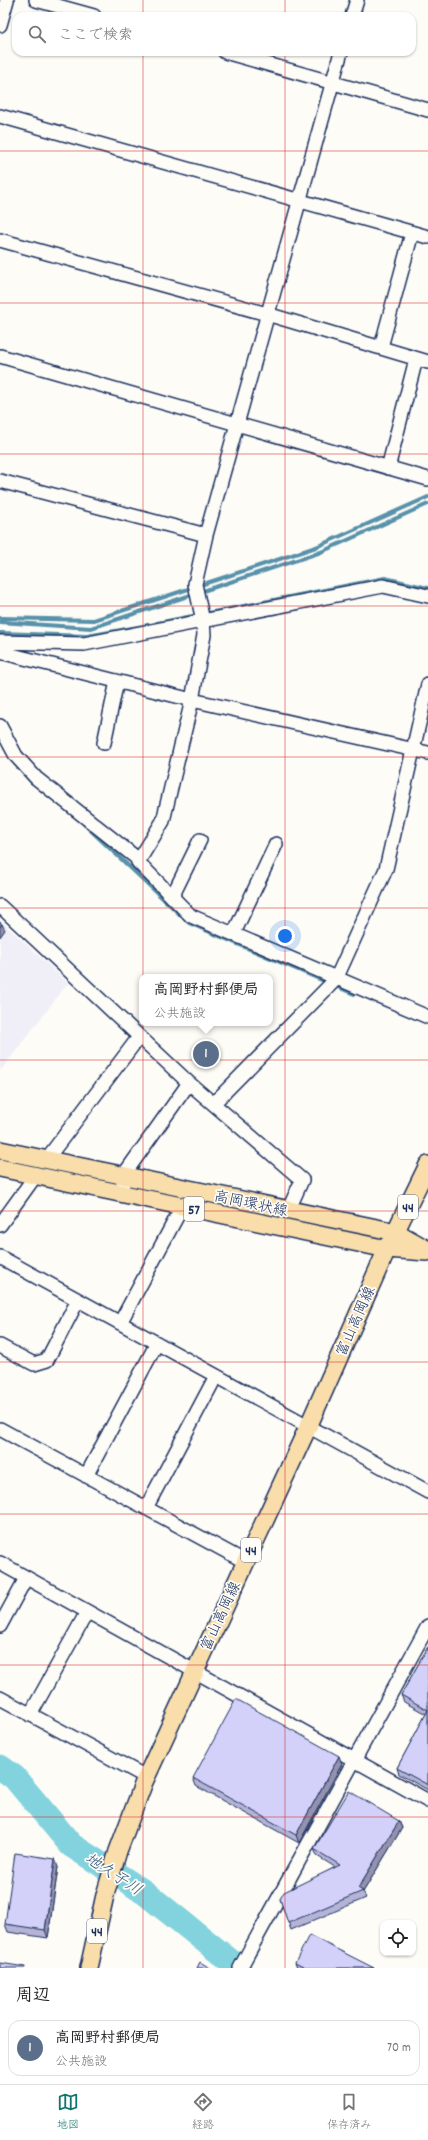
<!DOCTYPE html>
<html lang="ja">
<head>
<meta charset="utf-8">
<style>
  body { margin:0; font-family:Dekko,"Klee One",sans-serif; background:#f6f6f6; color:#202124 }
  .controls { position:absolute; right:12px; bottom:12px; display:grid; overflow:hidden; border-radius:8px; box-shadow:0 1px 3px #0004 }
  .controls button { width:36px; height:36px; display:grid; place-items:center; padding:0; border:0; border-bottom:1px solid #e0e0e0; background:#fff; color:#202124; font:20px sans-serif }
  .you { position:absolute; left:285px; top:936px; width:14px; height:14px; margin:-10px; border:3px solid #fff; border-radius:50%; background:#1a73e8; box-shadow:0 0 0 6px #1a73e833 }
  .badge { display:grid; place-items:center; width:26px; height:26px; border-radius:50%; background:#0f766e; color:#fff; font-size:13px; font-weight:700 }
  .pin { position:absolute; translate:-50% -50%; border:2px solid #fff; box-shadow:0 1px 4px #0006 }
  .popup { position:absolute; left:139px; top:974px; width:134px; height:52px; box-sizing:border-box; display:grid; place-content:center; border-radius:8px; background:#fff; filter:drop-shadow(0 1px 3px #0005); font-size:13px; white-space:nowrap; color:#757577 }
  .popup b { font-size:15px; color:#202124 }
  .popup::after { content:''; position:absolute; left:50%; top:100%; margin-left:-8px; border:8px solid transparent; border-top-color:#fff }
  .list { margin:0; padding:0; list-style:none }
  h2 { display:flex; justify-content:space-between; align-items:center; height:52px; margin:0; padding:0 16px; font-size:17px }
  h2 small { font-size:13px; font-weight:400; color:#757577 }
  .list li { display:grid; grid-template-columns:26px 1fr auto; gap:12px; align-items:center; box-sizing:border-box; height:56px; margin:0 8px 8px; padding:0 8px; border:1px solid #e0e0e0; border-radius:12px }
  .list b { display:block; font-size:15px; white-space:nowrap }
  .list p { margin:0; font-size:13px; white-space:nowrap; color:#757577 }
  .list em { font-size:13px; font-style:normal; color:#757577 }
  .icon { flex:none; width:22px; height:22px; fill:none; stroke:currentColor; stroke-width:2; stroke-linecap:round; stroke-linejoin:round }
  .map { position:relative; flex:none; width:428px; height:1968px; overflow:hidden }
  .search { position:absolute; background:#fff; box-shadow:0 1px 3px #0004; left:12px; right:12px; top:12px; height:44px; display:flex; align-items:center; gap:10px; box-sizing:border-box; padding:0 14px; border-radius:12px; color:#757577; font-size:15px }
  .sheet { height:116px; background:#fff }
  nav { display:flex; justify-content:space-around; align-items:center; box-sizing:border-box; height:56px; border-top:1px solid #e0e0e0; background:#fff; font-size:11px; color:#757577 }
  nav a { display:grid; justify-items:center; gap:2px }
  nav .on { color:#0f766e }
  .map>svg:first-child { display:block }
  .built { fill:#f0eff8 }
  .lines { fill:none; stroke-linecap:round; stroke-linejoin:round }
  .stream { stroke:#5991aa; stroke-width:4 }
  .river { stroke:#82d3dd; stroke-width:25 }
  .minor-casing { stroke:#1b2f5e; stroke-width:16 }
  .major-casing { stroke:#1b2f5e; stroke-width:20 }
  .minor { stroke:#fdfcf7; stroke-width:13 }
  .major { stroke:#f9deab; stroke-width:17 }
  .wall { fill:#b5b4d6; stroke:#1b2f5e }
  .shaded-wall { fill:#9492ae; stroke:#1b2f5e }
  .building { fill:#d3d1f9; stroke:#1b2f5e }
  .grid { fill:none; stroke:#d62828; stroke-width:1; stroke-opacity:0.55 }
  .labels { text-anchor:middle; stroke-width:3.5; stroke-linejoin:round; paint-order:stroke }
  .shield { fill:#fdfcf7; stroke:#5f6c8c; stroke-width:1 }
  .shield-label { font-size:14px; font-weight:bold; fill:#1b2f5e }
  .street-label { font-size:15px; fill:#1b2f5e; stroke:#fdfcf7 }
  .water-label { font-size:16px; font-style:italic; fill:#35587e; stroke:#fdfcf7 }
</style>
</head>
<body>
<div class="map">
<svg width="428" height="1968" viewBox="0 0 428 1968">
  <rect width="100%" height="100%" fill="#fdfcf7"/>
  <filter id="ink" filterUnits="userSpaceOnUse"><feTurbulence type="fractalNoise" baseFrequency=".025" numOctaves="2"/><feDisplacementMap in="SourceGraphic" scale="8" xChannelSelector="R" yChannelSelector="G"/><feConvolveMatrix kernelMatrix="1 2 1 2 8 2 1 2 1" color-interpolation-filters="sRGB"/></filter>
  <g filter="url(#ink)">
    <path class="built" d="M0,920L68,983L1,1070L0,1069Z"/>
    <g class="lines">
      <path class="stream" d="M0,618L94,620L316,547L428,497
        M0,622L91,628L321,552L428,504
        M157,623L385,578L428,588
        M0,633L87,636L149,625
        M84,824L189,923L354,994"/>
      <path class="river" d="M0,1767L14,1777L71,1845L144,1892L239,1968"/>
      <g class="minor-casing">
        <path id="minor" d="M36,0L94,16
          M352,16L357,0
          M0,25L7,0
          M225,52L428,110
          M341,52L206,535L195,584L203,621L204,635L192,700L163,821L138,862L191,916L428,1017
          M0,116L428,237
          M0,240L267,314L428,362
          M381,347L412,233
          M0,356L428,479
          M388,468L416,359
          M0,481L206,535
          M0,642L84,644L383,586L428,596
          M0,652L192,700L428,753
          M0,726L16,756L36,778L139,860
          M104,743L117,681
          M172,897L200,840
          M0,906L189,1083L302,1180L288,1211
          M234,933L276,844
          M214,1103L336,979L386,869L428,684
          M46,1160L139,1037
          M123,1184V1176L189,1083
          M0,1225L36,1175
          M0,1257L428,1492
          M120,1323L182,1207
          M0,1346L34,1364L47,1360L78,1300
          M0,1429L146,1508L216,1376
          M86,1476L157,1343
          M146,1508L246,1562
          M0,1563L428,1801
          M0,1626L26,1578
          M0,1698L146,1777
          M30,1715L87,1612
          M240,1968L428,1626"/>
      </g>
      <g class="major-casing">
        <path id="major" d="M0,1150L396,1232L428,1250
          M0,1168L387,1249L427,1252
          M89,1968L105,1895L118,1851L144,1782L308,1427L387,1249L428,1165"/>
      </g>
      <use href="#minor" class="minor"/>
      <use href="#major" class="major"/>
    </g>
    <path class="wall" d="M428,1647V1790L399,1774L397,1768L426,1714L404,1702L401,1695Z
      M342,1764L299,1843L196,1786L193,1778Z
      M399,1821L402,1828L363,1892L366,1898L291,1930L280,1899L335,1867L317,1856L314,1849Z
      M58,1867L48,1938L8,1932L5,1924Z
      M295,1963L374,1968H297Z"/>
    <path class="shaded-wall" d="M2,924L5,930L0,937V927Z
      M339,1756L342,1764L299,1843L296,1835Z
      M399,1821L402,1828L363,1892L358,1888Z
      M55,1859L58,1867L48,1938L45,1930Z"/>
    <path class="building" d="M0,922L2,924L0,927Z
      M428,1647V1710L401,1695Z
      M236,1699L339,1756L296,1835L193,1778Z
      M428,1710V1785L397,1768Z
      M349,1791L399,1821L358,1888L363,1891L288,1923L280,1899L284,1892L340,1865L314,1849Z
      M15,1853L55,1859L45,1930L5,1924Z
      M309,1935L374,1968H305L295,1963Z
      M200,1962L210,1968H197Z
      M0,1963L25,1967V1968H0Z"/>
  </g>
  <path class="grid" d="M143,0V16M285,0V16M143,52V1968M285,52V1968M0,151H428M0,303H428M0,454H428M0,606H428M0,757H428M0,908H428M0,1060H428M0,1211H428M0,1362H428M0,1514H428M0,1665H428M0,1817H428"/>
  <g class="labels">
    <g class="shield">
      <rect x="398" y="1195" width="20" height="24" rx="3"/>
      <rect x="184" y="1197" width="20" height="24" rx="3"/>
      <rect x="241" y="1538" width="20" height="24" rx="3"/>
      <rect x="87" y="1919" width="20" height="24" rx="3"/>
    </g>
    <g class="shield-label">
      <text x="408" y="1212">44</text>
      <text x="194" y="1214">57</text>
      <text x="251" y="1555">44</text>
      <text x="97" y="1936">44</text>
    </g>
    <g class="street-label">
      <text transform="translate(251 1203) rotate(12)" y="5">高岡環状線</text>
      <text transform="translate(355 1321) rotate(-66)" y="5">富山高岡線</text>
      <text transform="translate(220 1616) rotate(-65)" y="5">富山高岡線</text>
    </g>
    <g class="water-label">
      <text transform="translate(114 1873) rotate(33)" y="6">地久子川</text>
    </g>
  </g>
</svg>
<div class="controls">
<button><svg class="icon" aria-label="locate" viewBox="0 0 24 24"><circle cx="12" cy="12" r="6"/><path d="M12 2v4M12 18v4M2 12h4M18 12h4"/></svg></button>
</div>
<div class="you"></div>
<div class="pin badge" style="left:206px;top:1054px;background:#5c6f8a">1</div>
<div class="popup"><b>高岡野村郵便局</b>公共施設</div>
<div class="search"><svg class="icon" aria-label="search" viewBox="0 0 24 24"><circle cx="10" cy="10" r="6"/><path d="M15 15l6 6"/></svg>ここで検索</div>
</div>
<section class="sheet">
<h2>周辺<small></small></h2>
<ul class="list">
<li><span class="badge" style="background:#5c6f8a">1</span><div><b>高岡野村郵便局</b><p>公共施設</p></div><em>70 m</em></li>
</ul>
</section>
<nav>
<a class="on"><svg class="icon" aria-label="map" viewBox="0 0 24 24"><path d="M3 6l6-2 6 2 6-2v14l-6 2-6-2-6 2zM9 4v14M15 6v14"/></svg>地図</a>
<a><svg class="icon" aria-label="directions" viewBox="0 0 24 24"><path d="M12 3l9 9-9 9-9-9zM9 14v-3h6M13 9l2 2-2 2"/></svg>経路</a>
<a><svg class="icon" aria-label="saved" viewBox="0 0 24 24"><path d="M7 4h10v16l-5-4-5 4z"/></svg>保存済み</a>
</nav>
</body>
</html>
